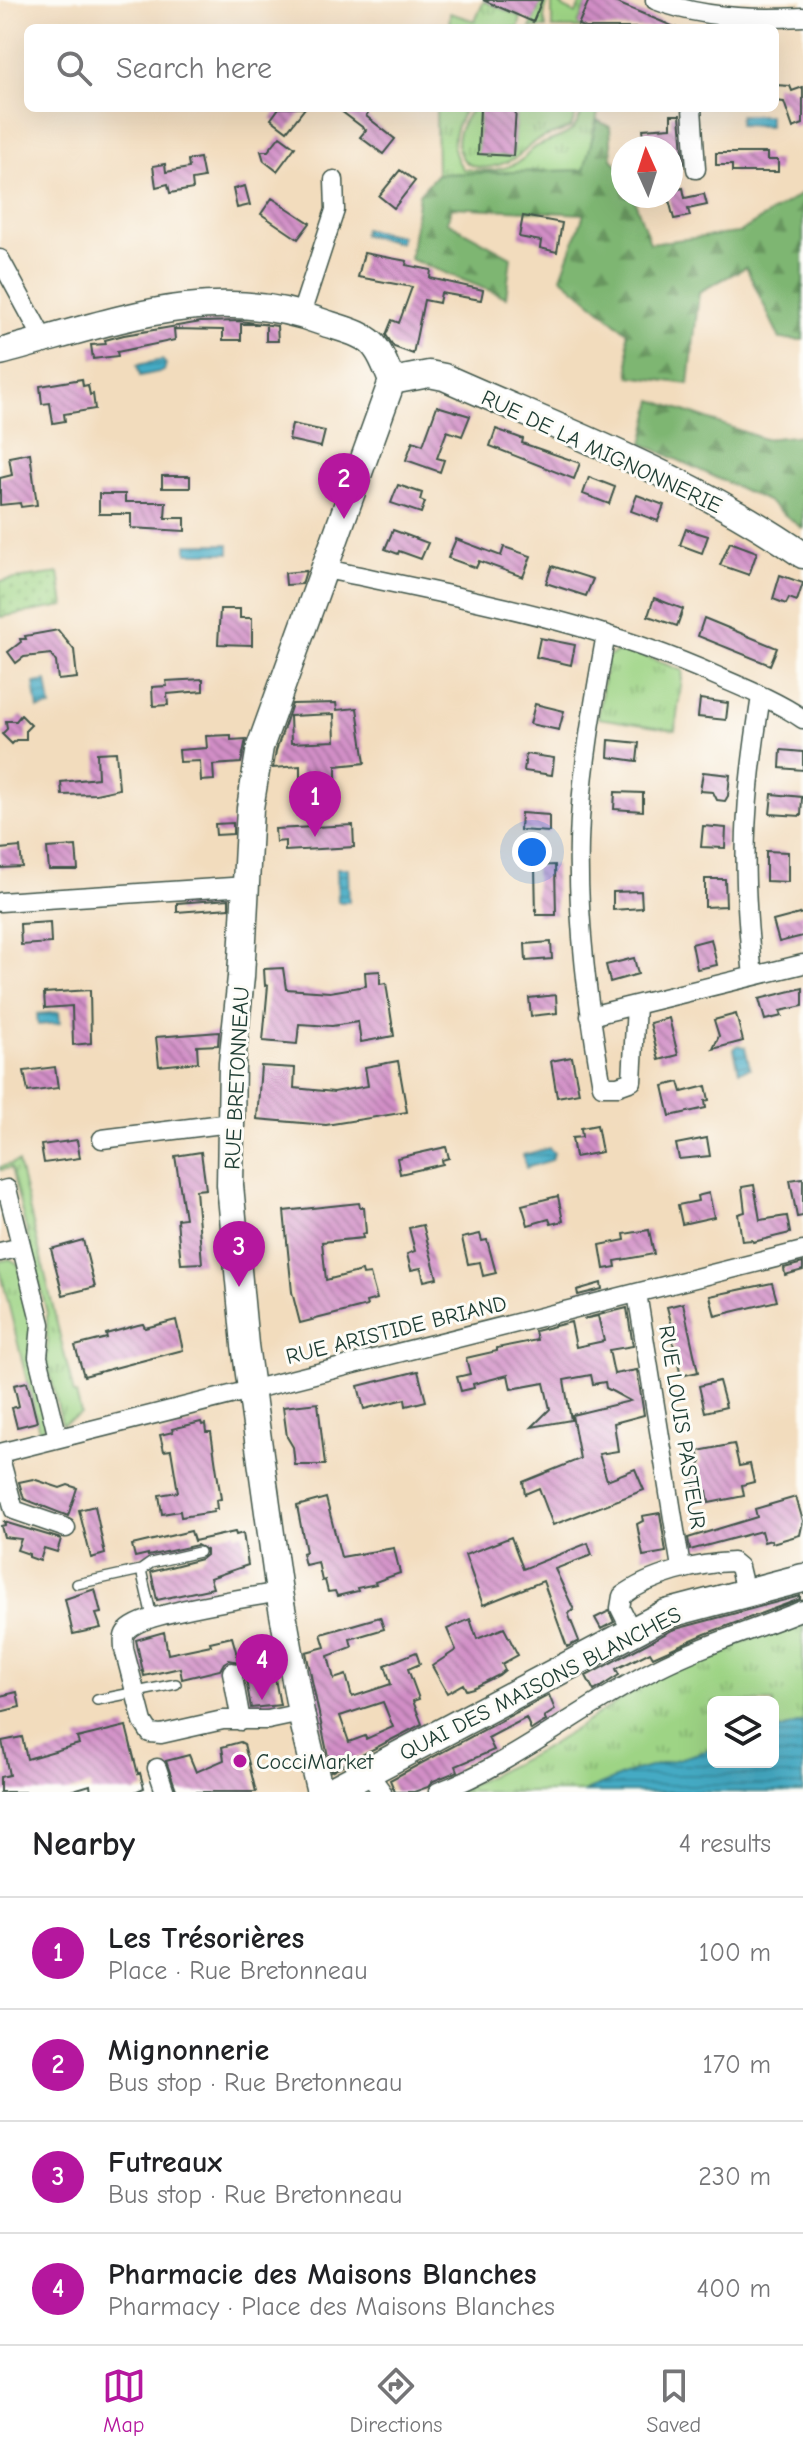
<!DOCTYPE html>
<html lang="en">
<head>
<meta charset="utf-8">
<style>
  body { margin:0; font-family:"Comic Neue",sans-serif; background:#f6f6f6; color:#202124 }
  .controls { position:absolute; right:24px; bottom:24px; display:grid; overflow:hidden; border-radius:12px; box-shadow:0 8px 32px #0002 }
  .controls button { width:72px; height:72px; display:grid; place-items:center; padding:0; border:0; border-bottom:2px solid #e0e0e0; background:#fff; color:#202124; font:40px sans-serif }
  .compass { position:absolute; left:611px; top:136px; width:72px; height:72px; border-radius:50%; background:#fff; box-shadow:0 8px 32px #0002; rotate:357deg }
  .you { position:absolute; left:532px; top:852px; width:28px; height:28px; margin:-20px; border:6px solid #fff; border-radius:50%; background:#1a73e8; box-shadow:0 0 0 12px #1a73e833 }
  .badge { display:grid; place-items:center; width:52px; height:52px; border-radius:50%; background:#b5179e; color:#fff; font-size:26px; font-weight:700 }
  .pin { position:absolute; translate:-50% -66px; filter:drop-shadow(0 2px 4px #0008) }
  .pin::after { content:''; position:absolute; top:42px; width:28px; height:24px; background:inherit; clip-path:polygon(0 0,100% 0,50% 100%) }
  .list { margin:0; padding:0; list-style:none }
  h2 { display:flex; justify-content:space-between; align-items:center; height:104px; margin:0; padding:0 32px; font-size:34px }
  h2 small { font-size:26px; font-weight:400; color:#757577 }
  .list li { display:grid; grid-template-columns:52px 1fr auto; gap:24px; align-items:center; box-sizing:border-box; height:112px; padding:0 32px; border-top:2px solid #e0e0e0 }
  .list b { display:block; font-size:30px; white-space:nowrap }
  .list p { margin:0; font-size:26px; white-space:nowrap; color:#757577 }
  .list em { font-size:26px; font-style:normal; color:#757577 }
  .icon { flex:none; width:44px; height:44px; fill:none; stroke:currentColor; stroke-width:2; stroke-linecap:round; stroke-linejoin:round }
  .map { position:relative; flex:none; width:803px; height:1792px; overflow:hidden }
  .search { position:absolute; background:#fff; box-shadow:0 8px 32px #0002; left:24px; right:24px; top:24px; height:88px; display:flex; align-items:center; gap:20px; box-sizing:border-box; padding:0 28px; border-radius:12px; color:#757577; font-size:30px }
  .sheet { height:552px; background:#fff }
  nav { display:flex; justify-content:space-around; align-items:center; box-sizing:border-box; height:112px; border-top:2px solid #e0e0e0; background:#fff; font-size:22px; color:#757577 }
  nav a { display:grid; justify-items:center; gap:4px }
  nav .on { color:#b5179e }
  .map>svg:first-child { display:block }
  .grass { fill:url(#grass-tufts); stroke:#5e885c; stroke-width:2; fill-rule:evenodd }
  .forest { fill:url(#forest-firs); stroke:#4e7a53; stroke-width:2 }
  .garden { fill:url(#garden-dots); stroke:#5e885c; stroke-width:2 }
  .water { fill:url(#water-rules); stroke:#32747c; stroke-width:2 }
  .building { fill:url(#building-back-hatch); fill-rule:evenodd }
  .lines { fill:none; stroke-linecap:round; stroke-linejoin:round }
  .lane-casing { stroke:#3f5549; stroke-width:12 }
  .street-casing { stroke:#3f5549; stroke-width:21 }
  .secondary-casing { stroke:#3f5549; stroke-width:29 }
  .primary-casing { stroke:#3f5549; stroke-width:31 }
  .lane { stroke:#fff; stroke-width:9 }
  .street { stroke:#fff; stroke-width:18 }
  .secondary { stroke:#fff; stroke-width:26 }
  .primary { stroke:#fff; stroke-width:28 }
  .poi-dot { fill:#b5179e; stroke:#fdfcf7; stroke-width:3 }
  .labels { text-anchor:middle; stroke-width:6; stroke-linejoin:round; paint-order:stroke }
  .street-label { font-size:22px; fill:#1f3d34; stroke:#fdfcf7 }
  .poi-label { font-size:22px; fill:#1f3d34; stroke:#fdfcf7; text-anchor:start }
</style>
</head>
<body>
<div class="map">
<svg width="803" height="1792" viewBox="0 0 803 1792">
  <defs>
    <pattern id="grass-tufts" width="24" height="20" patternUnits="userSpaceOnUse" patternTransform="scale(2)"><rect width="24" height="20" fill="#9ed485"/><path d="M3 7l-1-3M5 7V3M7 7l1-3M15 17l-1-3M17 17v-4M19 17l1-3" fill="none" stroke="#80ad6e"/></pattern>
    <pattern id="forest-firs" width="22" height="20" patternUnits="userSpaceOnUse" patternTransform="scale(2)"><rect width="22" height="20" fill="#7eb672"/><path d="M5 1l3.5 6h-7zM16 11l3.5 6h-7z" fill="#67955e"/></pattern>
    <pattern id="garden-dots" width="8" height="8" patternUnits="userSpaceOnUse" patternTransform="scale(2)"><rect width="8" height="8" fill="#9ed485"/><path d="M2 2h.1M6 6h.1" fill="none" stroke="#80ad6e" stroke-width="1.8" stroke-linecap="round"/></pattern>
    <pattern id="water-rules" width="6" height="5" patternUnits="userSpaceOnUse" patternTransform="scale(2)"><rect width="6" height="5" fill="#45aac4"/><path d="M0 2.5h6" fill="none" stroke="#398ca0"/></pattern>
    <pattern id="building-back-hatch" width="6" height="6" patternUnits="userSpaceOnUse" patternTransform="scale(2)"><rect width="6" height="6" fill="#d18ec6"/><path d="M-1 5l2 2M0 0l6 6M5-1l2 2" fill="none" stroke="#a975a2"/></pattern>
  </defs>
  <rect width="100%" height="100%" fill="#fdfcf7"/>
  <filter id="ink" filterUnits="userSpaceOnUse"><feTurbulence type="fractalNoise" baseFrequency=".0125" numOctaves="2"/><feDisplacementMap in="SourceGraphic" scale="16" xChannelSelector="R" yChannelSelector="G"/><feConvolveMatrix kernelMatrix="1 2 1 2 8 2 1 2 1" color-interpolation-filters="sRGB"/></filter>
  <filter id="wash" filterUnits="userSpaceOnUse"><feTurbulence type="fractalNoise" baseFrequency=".006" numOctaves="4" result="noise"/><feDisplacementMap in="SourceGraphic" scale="32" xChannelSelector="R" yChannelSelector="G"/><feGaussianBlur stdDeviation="1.8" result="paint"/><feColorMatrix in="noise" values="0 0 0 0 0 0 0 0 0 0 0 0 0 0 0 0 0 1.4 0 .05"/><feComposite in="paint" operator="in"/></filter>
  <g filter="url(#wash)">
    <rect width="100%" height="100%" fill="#f2dcbd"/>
    <path class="grass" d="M542,0H547L544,18L546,28H530Z
      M552,0H557L564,8L576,14L581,2L579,0H589L578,24L586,28H552Z
      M484,1L521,17L518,28H449L450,13L475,21Z
      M436,108H466C453,130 447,146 463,169C484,172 507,172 524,158C529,153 532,148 538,146C563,134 575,138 583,108H599L585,170L437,174Z
      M472,108H480L478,153L512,156L516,108H578L571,127C559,133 547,135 536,141C530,144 527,149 522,153C507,166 471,177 460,154C452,137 463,122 472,108Z
      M626,649L683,671L675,730L598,718L607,657Z
      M18,1162L74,1394H76L81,1414L62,1424L47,1361V1313L11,1168L0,1170V1167Z
      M10,1259L18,1264L32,1318L33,1372L45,1426L40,1435L0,1269V1261Z
      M803,1619V1792H456L546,1748L659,1675ZM713,1702H773V1762H713Z"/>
    <path class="forest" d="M597,120L610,127L612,159L623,171V196H633L650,243L738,233L803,193V340L780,339L746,267L699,292L689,384L630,376L627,332L561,277L584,214L452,207L447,222L511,257L506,297L410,259L419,194L437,174L584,170Z
      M653,400L764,439L803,435V529L767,501L643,444Z"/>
    <path class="garden" d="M59,573L64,606L0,617V581Z"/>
    <path class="water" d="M740,115H769V126L739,125Z
      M364,229L401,236L400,243L363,235Z
      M162,360L166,364L164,371L140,376L137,365Z
      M187,544H229V553H187Z
      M47,681L51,707L38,709L34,683Z
      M337,868H348L349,902H338Z
      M59,1012L60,1023L38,1025L37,1014Z
      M738,1045L745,1047L750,1068L739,1071L734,1049Z
      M549,1148L554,1153L552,1160L526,1168L523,1155Z
      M803,1722V1792H583L632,1772L713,1749V1762H773V1732Z"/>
    <g id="blocks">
      <path class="building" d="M483,0H542L533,22Z
        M589,0H610L677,28H586L578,25Z
        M775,85L790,86L792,91L803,87V124L793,128L784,102L775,101Z
        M279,108H305L287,131L271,119Z
        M337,108H371L366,116L395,139L383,154L360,137L366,130Z
        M480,108H516L513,156L478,154Z
        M671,115H680L684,164L671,165V148H666V144L645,145L643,129L671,127Z
        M280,136L295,147L277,171L264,161L261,151H268Z
        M716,153H767V160H778V172H732V165H716Z
        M200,158L204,178L192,180L193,189L170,193L168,184L156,187L153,166L165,164L166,172L189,168L188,160Z
        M400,170L415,181L394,208L379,196Z
        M245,186L250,205L237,208L233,189Z
        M683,188L685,198L704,194L707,205L688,209L690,216L674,219L668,196H671V191Z
        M272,198L310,223L298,239L261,214Z
        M523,216L562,223L557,252L540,248L541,241L519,237Z
        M364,253L407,261L406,265L431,270L430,278L483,290L481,300L441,293L439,303L424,300L413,354L394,347L386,335L392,320L399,323L412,287L358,277Z
        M240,321L277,326L278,341H266V324H241V340H223V330L174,329L175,340L117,352L118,356L93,359L91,345L106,344L105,340L124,335L201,322Z
        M82,379L83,386L88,385L90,395L93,394L95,409L64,414L65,421L53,423L50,403L42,404L40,386Z
        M437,406L470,416L462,436L447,431L437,458L444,460L440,472L406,460L413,441L423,445Z
        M292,424L325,431L321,447L289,440Z
        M496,429L523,439L522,443L580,463L574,479L490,446Z
        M30,453L37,505L21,507L20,503L0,505V478L12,475L9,457Z
        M162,476H190V488H162Z
        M589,477L615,487L609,504L583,494Z
        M398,485L422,493L420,500L425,502L421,513L391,503Z
        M99,494H125V502H166L165,518H185V531L131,528V514H99Z
        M637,495L664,505L658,521L631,511Z
        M686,529L708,536L702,553L680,545Z
        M393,530L428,543L421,559L399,551L398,554L385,549Z
        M456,539L501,556L504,547L531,556L523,577L479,561L476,568L448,558Z
        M730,542L757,552L749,575L720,565Z
        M552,566L593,579L586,596L546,583Z
        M306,571L302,584L286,585L285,573Z
        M780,575L803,583L797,601L789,598L786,604L773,599Z
        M654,598L683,609L677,626L648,616Z
        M220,609H240V618H252V645L218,644Z
        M704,618L777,648L770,665L698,636Z
        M58,630L74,650L77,678L58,680L56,662L51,654L24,657L16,663L8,652L21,642L20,639H26L25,636Z
        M540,638L575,645L571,665L536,657Z
        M203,679V691L167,694L168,705L153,706L152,687L167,686L166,681Z
        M700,699L728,703L726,720L698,717Z
        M336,703L337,710L357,708L365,763L336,766V779L300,781V766L273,768L276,751L292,704ZM334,714L335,741L291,743L290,716Z
        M535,704L564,711L559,730L530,724Z
        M21,715L31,725L26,730V740H16L12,744L2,734L7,729L6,721H16Z
        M231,735V740L246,739L241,763L213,765L214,780L201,781L200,761L180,762L179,750L207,748L206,736Z
        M609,740L639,743L637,761L608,757Z
        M781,750L803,752V770L780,768Z
        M116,752L119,789L96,794L62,795L61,782L98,778L97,753Z
        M526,754L554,758L552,775L524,771Z
        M703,772L730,775L728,796L725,801L717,800L713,792L700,791Z
        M615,792L643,793V811L614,809Z
        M772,794L802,797L801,816L770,814Z
        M521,813L549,815V832L520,830Z
        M233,823V834L216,835L215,824Z
        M353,825L354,847L285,851V841L276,842L275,829Z
        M703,826L726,828L725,848L701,847Z
        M76,846L78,870H49L47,848Z
        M20,847L22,867L0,868V849Z
        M766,851L788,852V882L766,881Z
        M555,865L556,915H536L535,866Z
        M705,879H725L726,906L705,907Z
        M641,891L642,908L613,910V892Z
        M229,899V908L177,912V903Z
        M803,913V936L779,942L773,921Z
        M50,922L51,943L21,945L20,924Z
        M711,939L717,965L697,969L692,944Z
        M551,942L552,959L526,961L525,944Z
        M634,958L638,974L610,982L606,965Z
        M283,968L286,989L330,992L366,986L365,972L380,971V984L386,983L394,1036L361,1042L358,1022L332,1026L299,1024L297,1044L263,1041L268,985L265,986L264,969Z
        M803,988V1006L780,1011L782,1016L765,1020L759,999Z
        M90,990L91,1043L73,1045L72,1006L45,1008L44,993Z
        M556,995L557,1013L531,1016L529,998Z
        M736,1014L743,1041L713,1049L719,1036L714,1020Z
        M669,1018L678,1055L659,1060L650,1023Z
        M219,1032L218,1045L197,1046L198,1062L159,1066L156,1037Z
        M572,1057L579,1093L557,1097L551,1061Z
        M398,1061L407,1112L326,1125L257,1119L261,1066L295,1068L294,1088L334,1092L368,1086L365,1067Z
        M55,1067L58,1088L28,1092L24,1071Z
        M679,1082L682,1092L706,1086L709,1100L705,1101L706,1108L670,1116L663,1086Z
        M597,1125L602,1152L575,1157L572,1138L582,1137L581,1128Z
        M707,1138L710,1156L679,1159L676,1144Z
        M77,1140L80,1158L44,1163L41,1145Z
        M446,1147L449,1158L442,1160L443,1164L400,1174L397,1158Z
        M201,1152L206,1189L196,1190L202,1263L181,1264L177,1219L185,1218L175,1156Z
        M803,1178V1216L797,1217L790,1180Z
        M754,1185L760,1220L787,1216L790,1233L753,1242L752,1240L742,1241L738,1214L745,1212L742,1187Z
        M709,1193L714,1217L682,1224L678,1205L698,1201L697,1196Z
        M558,1196L563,1221L551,1224L549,1219L528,1225L522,1205Z
        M359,1203L360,1207H364L366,1233L362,1234L363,1238L322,1242L326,1280L362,1271L363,1275L370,1274L377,1299L366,1302L367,1306L300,1323L292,1292L284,1211Z
        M423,1225L437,1278L424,1281L421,1268L411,1270L407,1254L415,1251L409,1228Z
        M649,1230L654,1254L615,1261L616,1267L604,1269L600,1245L625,1240L624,1234Z
        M480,1234L482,1241L487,1240L496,1273L483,1276L480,1262L468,1264L462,1238Z
        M83,1240L95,1287L63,1295L51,1249Z
        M803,1263V1270L785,1275L784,1268Z
        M601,1283L602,1289L578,1295L577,1290Z
        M772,1283L777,1301L715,1316L710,1296Z
        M683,1303L698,1372L681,1376L669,1326H672L667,1307Z
        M627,1308L633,1346L609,1350L614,1374L637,1370L644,1415L614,1423L618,1451L599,1454L607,1480L635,1469L644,1490L553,1525L539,1488L525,1494L523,1482L580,1459L572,1415L630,1401L606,1388L605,1382L593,1384L591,1375L564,1380L571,1420L532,1427L550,1409L544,1383L511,1389L508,1375L473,1384L474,1388L461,1391L457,1377L470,1374L466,1358L497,1351V1348L537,1340L535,1331L571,1322L576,1347L604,1341L598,1316L583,1319Z
        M176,1320L183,1350L84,1376L75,1346L107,1338L106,1334L138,1325L143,1324L145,1328Z
        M418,1371L426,1401L406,1406L405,1399L364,1409L358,1386Z
        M719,1381L726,1407L705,1412L699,1386Z
        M27,1382L37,1422L17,1427L12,1408L19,1406L14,1385Z
        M318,1403L325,1465H295L293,1447L287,1437L283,1407Z
        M201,1422L202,1425L205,1424L206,1432H211L221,1499L216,1500L217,1509H213L214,1512L181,1517L180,1511L162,1514L159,1495L178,1492L171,1450L164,1451L160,1435L173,1432L172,1429Z
        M734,1444L739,1466L750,1464L754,1482L742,1485L744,1496L709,1503L707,1491L696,1494L692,1474L701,1462L698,1451Z
        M33,1479L60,1488L68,1485L77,1488L68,1516L24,1499L19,1482Z
        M796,1497L803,1521L800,1535L772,1543L771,1540L764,1542L761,1531L690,1550L688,1538L757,1517L755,1509Z
        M326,1498L341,1557L394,1548L400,1573L375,1582L376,1584L357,1588L358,1591L337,1596L335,1591L328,1592L325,1580L322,1581L318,1562L305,1565L302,1553L306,1552L297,1506Z
        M95,1506L105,1554L91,1558L79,1510Z
        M660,1513L666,1552L643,1556L637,1524L643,1521L642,1516Z
        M4,1522L61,1539L57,1552L44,1548L40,1561L29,1557V1554L17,1550L21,1539L4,1537L1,1526L5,1525Z
        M191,1531L194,1541L235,1532L236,1535L243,1533L248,1565L210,1578L213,1588L157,1600L151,1572L201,1559L206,1555V1550L197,1545L148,1556V1554L135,1557L132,1545Z
        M511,1537L523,1569L588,1543L592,1555L555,1569L574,1610L568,1613L579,1641L567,1647L543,1581L483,1605L465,1555Z
        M95,1589L101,1613L96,1614L101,1628L73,1634L65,1599Z
        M800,1596V1599L705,1634L653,1657L650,1652L616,1669L619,1675L594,1691L586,1676L672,1630Z
        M609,1611L614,1622L601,1629L595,1618Z
        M380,1617L384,1629L350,1639L352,1647L328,1656L334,1679L346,1675L352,1697L391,1684L385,1665L416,1652L420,1664L408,1669L419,1699L413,1701L422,1724L331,1771L306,1652L325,1647L321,1634ZM383,1702L393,1727L366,1739L365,1736L349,1742L340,1716Z
        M470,1619L477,1639L504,1628L518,1655L502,1664L505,1670L499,1675L473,1688L466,1690L463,1684L447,1693L432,1666L456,1650L447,1629Z
        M164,1632L168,1654L211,1645L210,1642L232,1637L239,1662L229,1660L224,1663L220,1670L182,1679L180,1668L144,1676L136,1640Z
        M273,1668L280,1705L251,1708L245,1674Z
        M17,1692L20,1707L0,1712V1696Z
        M549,1695L555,1710L544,1717L546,1721L542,1723L531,1730L526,1718L488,1738L494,1750L456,1766L458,1771L433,1781L428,1787L414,1792H395L390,1780Z
        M126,1726L138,1774L140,1773L144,1788L135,1792H91L90,1785L67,1792H0V1777L9,1775L2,1741L22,1737L27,1759L79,1744L77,1738Z
        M240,1742L244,1744L256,1792H177L166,1761L189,1755L196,1772L224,1760L222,1747Z"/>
    </g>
  </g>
  <g filter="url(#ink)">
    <use href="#blocks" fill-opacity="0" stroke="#3f5549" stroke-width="2"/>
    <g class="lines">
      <g class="lane-casing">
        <path id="lane" d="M141,1570L152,1617
          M77,1584L141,1570L151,1563L199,1552
          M97,1700L176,1684"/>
      </g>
      <g class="street-casing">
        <path id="street" d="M655,0C701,18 754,20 803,17
          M692,108L696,169
          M0,259L44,340
          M301,314L335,210L334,180
          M326,569C459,597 596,621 721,678C749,690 778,702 803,719
          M606,634C594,702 581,772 579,841C577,923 588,1006 602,1086H618L632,1081L636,1005
          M0,902L247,886
          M753,976C747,922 743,868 747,814C749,774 755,735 761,696
          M590,1016L803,964
          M102,1139L230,1123
          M0,1191L7,1189L41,1324L38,1357L58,1438
          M0,1252L21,1247
          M637,1293L681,1568
          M0,1453L803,1251
          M0,1458L14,1510L66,1528
          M279,1592C250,1598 142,1612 127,1631C122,1636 124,1643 124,1649L143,1722L150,1733L161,1734L223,1720H268L301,1713
          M632,1632L620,1608L622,1596C650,1575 698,1563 733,1562L739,1567L745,1592
          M232,1672L241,1721
          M157,1768L165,1792
          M367,1771L382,1792
          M438,1792C517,1762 581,1707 656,1669C700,1646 756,1629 803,1610"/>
      </g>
      <g class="secondary-casing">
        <path id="secondary" d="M0,352C108,324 212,280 322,322C338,328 366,333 376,348C383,357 387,370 392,381
          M392,381L429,374L444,377C565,431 694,479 803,555
          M320,1792L301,1713L279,1592L245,1345L230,1185L232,1063L241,977L250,808L260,747L392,381"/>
      </g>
      <g class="primary-casing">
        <path id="primary" d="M330,1792L666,1614L803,1578"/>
      </g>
      <use href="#lane" class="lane"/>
      <use href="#street" class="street"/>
      <use href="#secondary" class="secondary"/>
      <use href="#primary" class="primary"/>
    </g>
  </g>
  <circle class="poi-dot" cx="240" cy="1761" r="8"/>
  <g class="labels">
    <g class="street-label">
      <text transform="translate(602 451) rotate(25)" y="8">RUE DE LA MIGNONNERIE</text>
      <text transform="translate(236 1078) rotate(-87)" y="8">RUE BRETONNEAU</text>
      <text transform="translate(396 1329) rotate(-14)" y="8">RUE ARISTIDE BRIAND</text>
      <text transform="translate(683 1427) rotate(81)" y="8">RUE LOUIS PASTEUR</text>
      <text transform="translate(540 1683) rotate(-27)" y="8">QUAI DES MAISONS BLANCHES</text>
    </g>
    <g class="poi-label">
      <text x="256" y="1769">CocciMarket</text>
    </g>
  </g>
</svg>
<div class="controls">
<button><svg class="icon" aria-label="layers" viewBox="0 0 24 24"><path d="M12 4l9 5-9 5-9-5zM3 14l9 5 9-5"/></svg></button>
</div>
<svg class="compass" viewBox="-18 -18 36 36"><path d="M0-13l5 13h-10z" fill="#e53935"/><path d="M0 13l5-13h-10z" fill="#757577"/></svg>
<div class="you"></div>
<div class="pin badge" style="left:315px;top:837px">1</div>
<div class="pin badge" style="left:344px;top:519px">2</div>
<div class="pin badge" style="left:239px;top:1287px">3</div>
<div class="pin badge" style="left:262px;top:1700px">4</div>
<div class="search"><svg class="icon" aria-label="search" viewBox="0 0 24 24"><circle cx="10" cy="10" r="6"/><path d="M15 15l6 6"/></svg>Search here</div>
</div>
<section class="sheet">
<h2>Nearby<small>4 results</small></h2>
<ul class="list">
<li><span class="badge">1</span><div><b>Les Trésorières</b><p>Place · Rue Bretonneau</p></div><em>100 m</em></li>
<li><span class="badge">2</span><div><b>Mignonnerie</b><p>Bus stop · Rue Bretonneau</p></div><em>170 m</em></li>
<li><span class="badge">3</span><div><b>Futreaux</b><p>Bus stop · Rue Bretonneau</p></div><em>230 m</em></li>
<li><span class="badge">4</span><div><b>Pharmacie des Maisons Blanches</b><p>Pharmacy · Place des Maisons Blanches</p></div><em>400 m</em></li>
</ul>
</section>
<nav>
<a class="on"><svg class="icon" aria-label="map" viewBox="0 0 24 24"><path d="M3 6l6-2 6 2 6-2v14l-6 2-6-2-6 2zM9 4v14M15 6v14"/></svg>Map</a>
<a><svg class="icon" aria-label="directions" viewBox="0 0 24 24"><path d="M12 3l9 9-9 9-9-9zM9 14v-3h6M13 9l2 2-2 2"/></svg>Directions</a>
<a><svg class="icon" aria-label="saved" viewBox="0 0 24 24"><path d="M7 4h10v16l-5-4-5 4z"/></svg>Saved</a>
</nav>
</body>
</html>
